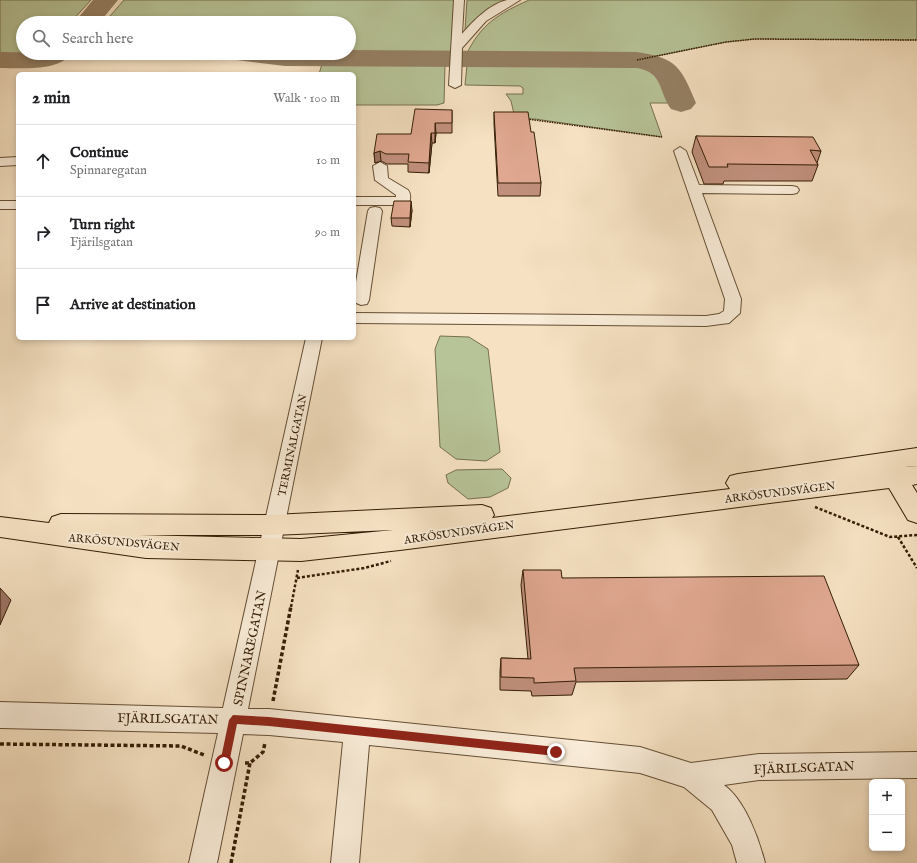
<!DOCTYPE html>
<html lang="en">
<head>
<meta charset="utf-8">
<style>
  body { margin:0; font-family:"IM FELL English",serif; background:#f2f2f2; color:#202124 }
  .controls { position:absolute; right:12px; bottom:12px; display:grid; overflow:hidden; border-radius:6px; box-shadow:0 2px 6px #0003 }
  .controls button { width:36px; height:36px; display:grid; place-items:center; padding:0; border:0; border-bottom:1px solid #e0e0e0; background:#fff; color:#202124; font:20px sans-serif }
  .stop { position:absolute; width:12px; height:12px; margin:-9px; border:3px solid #8f2418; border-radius:50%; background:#fff }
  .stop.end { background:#8f2418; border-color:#fff; box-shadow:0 1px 4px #0008 }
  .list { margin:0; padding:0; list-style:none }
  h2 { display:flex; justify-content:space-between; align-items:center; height:52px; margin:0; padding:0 16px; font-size:17px }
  h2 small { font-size:13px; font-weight:400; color:#757577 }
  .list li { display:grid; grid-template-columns:26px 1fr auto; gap:12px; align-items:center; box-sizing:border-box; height:72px; padding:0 16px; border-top:1px solid #e0e0e0 }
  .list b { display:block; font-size:15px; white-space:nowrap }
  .list p { margin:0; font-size:13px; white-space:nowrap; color:#757577 }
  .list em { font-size:13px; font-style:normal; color:#757577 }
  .icon { flex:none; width:22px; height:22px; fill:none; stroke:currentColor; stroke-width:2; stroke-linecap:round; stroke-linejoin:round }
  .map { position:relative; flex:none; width:917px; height:863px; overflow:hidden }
  .search { position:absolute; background:#fff; box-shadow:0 2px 6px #0003; left:16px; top:16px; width:340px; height:44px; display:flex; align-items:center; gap:10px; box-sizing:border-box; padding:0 14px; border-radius:22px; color:#757577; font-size:15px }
  .panel { position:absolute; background:#fff; box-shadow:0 2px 6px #0003; left:16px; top:72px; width:340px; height:268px; border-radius:6px }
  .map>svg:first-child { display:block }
  .green { fill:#b7c498; stroke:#76704e }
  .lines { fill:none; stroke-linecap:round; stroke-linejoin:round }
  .taxiway { fill:#958064; fill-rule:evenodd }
  .minor-casing { stroke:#644e34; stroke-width:2 }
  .major-casing { stroke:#341d05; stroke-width:2 }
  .path-far2 { stroke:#341d05; stroke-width:1.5; stroke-dasharray:1.5 1; stroke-linecap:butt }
  .path-far1 { stroke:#341d05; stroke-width:2.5; stroke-dasharray:3 2; stroke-linecap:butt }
  .path { stroke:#341d05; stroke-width:3.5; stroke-dasharray:4 2.5; stroke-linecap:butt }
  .minor { fill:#f9ecd8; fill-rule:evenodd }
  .major { fill:#f6e2c3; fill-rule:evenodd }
  .wall { fill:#c1907d; stroke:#341d05 }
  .shaded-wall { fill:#9d7666; stroke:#341d05 }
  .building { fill:#e0a891; stroke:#341d05 }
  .route { fill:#8f2418 }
  .labels { text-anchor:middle; stroke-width:4; stroke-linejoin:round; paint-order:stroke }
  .street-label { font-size:11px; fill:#341d05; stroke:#f9ecd8 }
  .near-street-label { font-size:13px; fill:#341d05; stroke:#f9ecd8 }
</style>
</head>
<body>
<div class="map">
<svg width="917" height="863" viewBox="0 0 917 863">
  <rect width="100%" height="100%" fill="#f6e2c3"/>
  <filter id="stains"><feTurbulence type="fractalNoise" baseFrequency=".005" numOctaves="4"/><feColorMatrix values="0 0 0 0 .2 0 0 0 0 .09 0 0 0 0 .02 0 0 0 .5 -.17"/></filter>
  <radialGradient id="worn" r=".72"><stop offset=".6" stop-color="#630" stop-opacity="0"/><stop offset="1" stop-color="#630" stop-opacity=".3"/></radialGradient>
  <path class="green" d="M0,0H91L70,23H23V53H33L0,55Z
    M124,0H454L451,55L298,53H349V23H104Z
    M467,0H510C494,8 477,15 465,30Z
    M529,0H917V40L755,39L726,42L637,60L635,57L466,55C481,24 498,14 529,0Z
    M322,64L445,65L444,103L437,105H354V74H319Z
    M467,65L640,67C664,74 666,82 674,103H650L662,137L535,119H523L514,114L511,101L506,94H523V88L520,86L465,85Z
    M440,336L469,337L488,349L500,452L486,461L456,459L440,447L435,349Z
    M502,469L511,478L508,488L490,497L468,499L448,483L446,475L456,470Z"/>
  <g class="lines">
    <path class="taxiway" d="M93,0H118L99,23H74Z
      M349,50L637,52C677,58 681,67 696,103L691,109L681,112L671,109C658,91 664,73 637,68L285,66L229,59L225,53H349Z
      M0,52L72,53C59,72 20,68 0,68Z"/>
    <g class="minor-casing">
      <path id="minor" d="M454,0H464L462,34C473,21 490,4 507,0C511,0 516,0 520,0L486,21L462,48L461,85L455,88L449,85Z
        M680,147L686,151L699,185L792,186L797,187L799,190L797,193L792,194L702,193L741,299L740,313L729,323L706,326L354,323V313L706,316L719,314L724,311L725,299L674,151Z
        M18,157V165L0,166V158Z
        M380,162L387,166L388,178L408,190C411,194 411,200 408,204L403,205H354V197H396V195L375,180L373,166Z
        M0,201H18V209H0Z
        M375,207L380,208L382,211L369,300L367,304L361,305L354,302V294L368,211L370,208Z
        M306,338H322L248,709H269L640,747L691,763L759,754L917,752V778L759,780L724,785C745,800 759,839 765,863H737L732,845L712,810L684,787L640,773L369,745L359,863H331L343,742L269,735L243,734L217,863H189L218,733L0,728V702L223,708Z"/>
    </g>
    <g class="major-casing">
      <path id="major" d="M917,448V466L905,467L917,466V484L912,485L917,493V523L908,520L889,488L400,550L301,561L146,558L0,537V517L49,523L52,517L61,514L272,515L482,505L491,508L494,515L492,518L730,489L726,483L730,476L738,474ZM393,530L301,539L139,535H272Z"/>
    </g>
    <path class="path-far2" d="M637,60L726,42L755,39L917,40
      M527,119L662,137"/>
    <path class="path-far1" d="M815,507L890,537L917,535
      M898,537L917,568
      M297,578L364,568L391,561
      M291,607L298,570"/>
    <path class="path" d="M273,701L291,606
      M0,744L181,746L204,755
      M245,763H250L263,752L265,743
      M231,863L250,763"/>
    <use href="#minor" class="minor"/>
    <use href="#major" class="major"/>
  </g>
  <path class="wall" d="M452,110V133H436L435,143H432L429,173L408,172V164H387L381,161L375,163L374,153L411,134Z
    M494,112L531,132L541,183L540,196H498L494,124Z
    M696,136L821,151L817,163L818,165L812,181H724L723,184H704L692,152Z
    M412,210L410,227L392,226L391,218Z
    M523,570L562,578L859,665L847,679L576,682L572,695L532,696L531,691L500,690V672L501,658L528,659L521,585Z"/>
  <path class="shaded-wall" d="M435,123L436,133L435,143Z
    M431,133L432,143L429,173V163Z
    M380,151L381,161L375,163L374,153Z
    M411,201L412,210L410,227V218Z
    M0,588L11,600L0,625Z"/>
  <path class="building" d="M415,109L452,110V123H435V133H431L429,163L408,162L409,154H386L380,151L374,153L377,134H411Z
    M494,112H528L531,132H534L541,183H498Z
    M696,136L813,137L821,151L810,150L818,165L727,164L728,167H709Z
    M394,201H411L410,218H391Z
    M523,570H561L562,578L824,576L859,665L574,668L576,681L534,683V678L501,677V658L531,659Z"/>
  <path class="route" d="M233,715L269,717L556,747L561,752L556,756L269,726L237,724L229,763L224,767L220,763L229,720Z"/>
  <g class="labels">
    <g class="street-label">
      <text transform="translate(292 445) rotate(-78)" y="4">TERMINALGATAN</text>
      <text transform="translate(780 492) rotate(-7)" y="4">ARKÖSUNDSVÄGEN</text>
      <text transform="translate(459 532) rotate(-8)" y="4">ARKÖSUNDSVÄGEN</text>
      <text transform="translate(124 542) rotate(5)" y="4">ARKÖSUNDSVÄGEN</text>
    </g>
    <g class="near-street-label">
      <text transform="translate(249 648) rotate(-78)" y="5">SPINNAREGATAN</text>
      <text transform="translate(168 718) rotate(1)" y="5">FJÄRILSGATAN</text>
      <text transform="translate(804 767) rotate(-2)" y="5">FJÄRILSGATAN</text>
    </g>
  </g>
  <rect width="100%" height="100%" filter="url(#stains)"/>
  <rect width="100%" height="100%" fill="url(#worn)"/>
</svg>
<div class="controls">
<button>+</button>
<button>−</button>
</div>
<div class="stop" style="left:224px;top:763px"></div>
<div class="stop end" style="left:556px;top:752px"></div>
<div class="search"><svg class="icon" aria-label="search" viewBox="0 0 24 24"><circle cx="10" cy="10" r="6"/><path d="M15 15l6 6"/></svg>Search here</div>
<section class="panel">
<h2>2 min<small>Walk · 100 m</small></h2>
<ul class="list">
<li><svg class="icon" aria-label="ahead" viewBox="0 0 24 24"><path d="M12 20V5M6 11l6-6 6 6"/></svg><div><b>Continue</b><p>Spinnaregatan</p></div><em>10 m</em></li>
<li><svg class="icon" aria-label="right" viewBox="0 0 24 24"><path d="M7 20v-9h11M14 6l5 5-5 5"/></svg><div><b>Turn right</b><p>Fjärilsgatan</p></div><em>90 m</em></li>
<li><svg class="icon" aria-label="arrive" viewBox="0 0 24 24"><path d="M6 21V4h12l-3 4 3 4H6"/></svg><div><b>Arrive at destination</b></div></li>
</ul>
</section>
</div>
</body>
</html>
